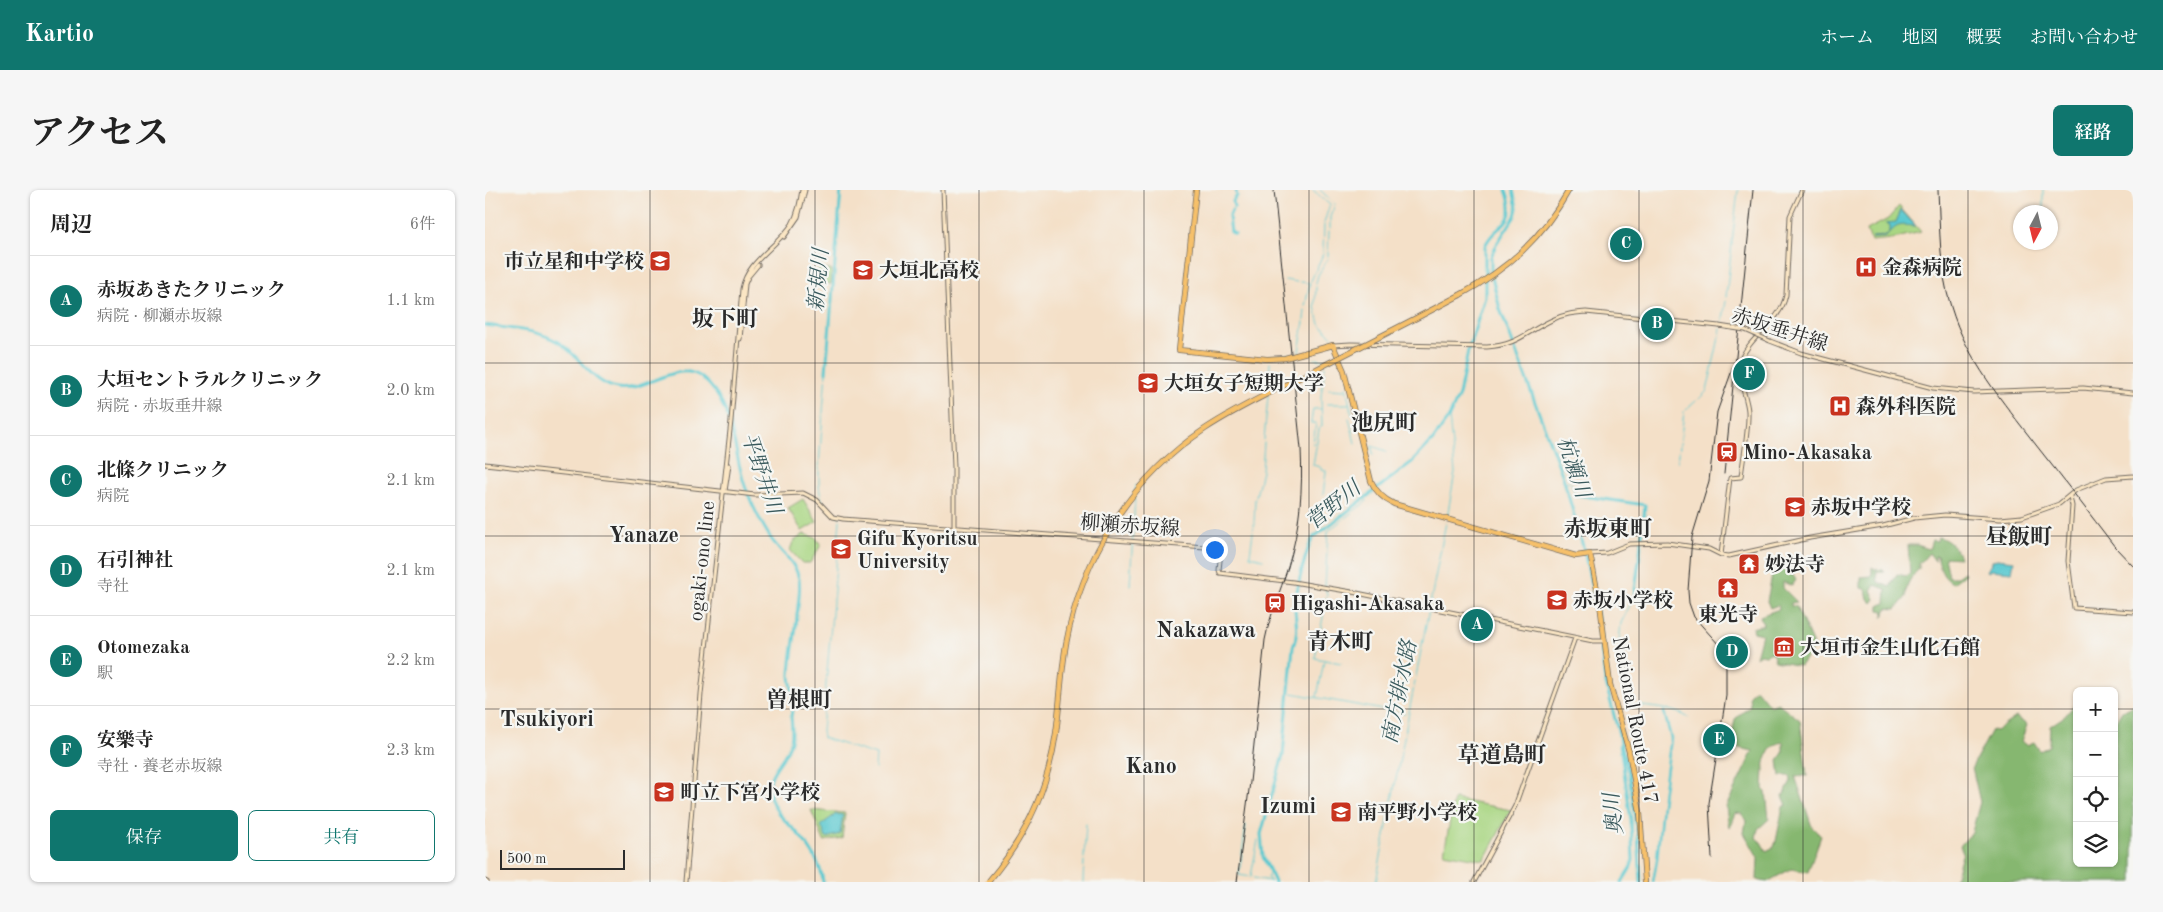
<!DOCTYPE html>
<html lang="ja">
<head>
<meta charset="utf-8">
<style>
  body { margin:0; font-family:"Old Standard TT","Noto Serif JP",serif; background:#f6f6f6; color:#222 }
  .controls { position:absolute; right:15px; bottom:15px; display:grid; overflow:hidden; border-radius:8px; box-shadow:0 1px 4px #0004 }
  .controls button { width:45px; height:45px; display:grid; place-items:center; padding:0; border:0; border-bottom:1px solid #e0e0e0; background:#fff; color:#222; font:25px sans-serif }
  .compass { position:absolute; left:1528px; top:15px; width:45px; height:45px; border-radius:50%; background:#fff; box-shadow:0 1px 4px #0004; rotate:187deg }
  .scale { position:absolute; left:15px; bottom:12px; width:125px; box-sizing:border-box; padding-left:5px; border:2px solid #2b2b2b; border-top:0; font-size:14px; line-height:18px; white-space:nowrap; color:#2b2b2b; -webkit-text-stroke:4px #f6f6f2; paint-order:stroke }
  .you { position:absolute; left:729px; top:359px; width:18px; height:18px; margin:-12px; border:4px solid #fff; border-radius:50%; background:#1a73e8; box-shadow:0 0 0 8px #1a73e833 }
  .badge { display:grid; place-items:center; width:32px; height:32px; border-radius:50%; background:#0f766e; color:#fff; font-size:16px; font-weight:700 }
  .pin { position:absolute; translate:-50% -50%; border:2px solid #fff; box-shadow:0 1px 5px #0006 }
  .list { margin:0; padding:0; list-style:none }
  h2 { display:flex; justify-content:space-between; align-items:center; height:65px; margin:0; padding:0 20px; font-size:21px }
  h2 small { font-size:16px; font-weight:400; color:#767676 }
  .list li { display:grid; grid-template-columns:32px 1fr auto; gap:15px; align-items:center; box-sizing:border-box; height:90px; padding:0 20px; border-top:1px solid #e0e0e0 }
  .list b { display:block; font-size:19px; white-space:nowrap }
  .list p { margin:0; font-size:16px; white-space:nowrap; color:#767676 }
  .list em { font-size:16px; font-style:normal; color:#767676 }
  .actions { display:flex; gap:10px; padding:15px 20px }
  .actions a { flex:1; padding:11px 0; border:1px solid #0f766e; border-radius:8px; text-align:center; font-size:18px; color:#0f766e }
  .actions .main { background:#0f766e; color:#fff }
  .icon { flex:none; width:28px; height:28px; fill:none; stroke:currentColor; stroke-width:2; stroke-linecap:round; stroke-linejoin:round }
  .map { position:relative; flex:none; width:1648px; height:692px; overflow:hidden; border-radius:8px }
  header { display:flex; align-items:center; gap:30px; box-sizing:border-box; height:70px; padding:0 25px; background:#0f766e; color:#fff }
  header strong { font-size:24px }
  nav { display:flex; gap:28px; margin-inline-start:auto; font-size:18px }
  .intro { display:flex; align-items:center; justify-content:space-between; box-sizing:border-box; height:120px; padding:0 30px }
  h1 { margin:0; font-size:35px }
  .button { padding:12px 22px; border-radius:8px; background:#0f766e; color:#fff; font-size:18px; font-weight:700 }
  main { display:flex; gap:30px; padding:0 30px }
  aside { flex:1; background:#fff; border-radius:8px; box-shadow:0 1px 4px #0004 }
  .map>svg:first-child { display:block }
  .green { fill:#a9d682; stroke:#6a8056 }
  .forest { fill:#86b770; stroke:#58714e; fill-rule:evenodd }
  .water { fill:#5cc9d0; stroke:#447a7e }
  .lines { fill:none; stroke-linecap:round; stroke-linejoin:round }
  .stream { stroke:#5cc9d0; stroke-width:1 }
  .canal { stroke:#5cc9d0; stroke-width:2.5 }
  .river { stroke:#5cc9d0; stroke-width:3 }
  .secondary-casing { stroke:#716a62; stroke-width:5 }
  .trunk-casing { stroke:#716a62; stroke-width:6 }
  .motorway-casing { stroke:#716a62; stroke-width:6 }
  .secondary { stroke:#fbe6c4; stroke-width:3 }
  .trunk { stroke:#f6c06b; stroke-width:4.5 }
  .motorway { stroke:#f6c06b; stroke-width:4.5 }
  .rail { stroke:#2b2b2b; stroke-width:1 }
  .secondary-bridge-casing { stroke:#716a62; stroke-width:5; stroke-linecap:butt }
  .trunk-bridge-casing { stroke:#716a62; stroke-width:6; stroke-linecap:butt }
  .motorway-bridge-casing { stroke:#716a62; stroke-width:6; stroke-linecap:butt }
  .secondary-bridge { stroke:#fbe6c4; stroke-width:3 }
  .trunk-bridge { stroke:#f6c06b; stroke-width:4.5 }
  .motorway-bridge { stroke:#f6c06b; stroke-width:4.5 }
  .grid { fill:none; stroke:#2b2b2b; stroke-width:1; stroke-opacity:0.55 }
  .labels { text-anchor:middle; stroke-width:4.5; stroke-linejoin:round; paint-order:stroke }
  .poi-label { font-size:20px; font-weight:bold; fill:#2b2b2b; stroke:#f6f6f2; text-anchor:start }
  .street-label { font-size:20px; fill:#2b2b2b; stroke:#f6f6f2 }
  .water-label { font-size:21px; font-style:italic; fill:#3a5a5d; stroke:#f6f6f2 }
  .quarter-label { font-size:22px; font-weight:bold; fill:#2b2b2b; stroke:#f6f6f2 }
</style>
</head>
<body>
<header>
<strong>Kartio</strong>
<nav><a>ホーム</a><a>地図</a><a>概要</a><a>お問い合わせ</a></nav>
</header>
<div class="intro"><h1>アクセス</h1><a class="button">経路</a></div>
<main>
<aside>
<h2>周辺<small>6件</small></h2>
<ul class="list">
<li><span class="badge">A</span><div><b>赤坂あきたクリニック</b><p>病院 · 柳瀬赤坂線</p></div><em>1.1 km</em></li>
<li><span class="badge">B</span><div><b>大垣セントラルクリニック</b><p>病院 · 赤坂垂井線</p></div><em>2.0 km</em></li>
<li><span class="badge">C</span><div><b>北條クリニック</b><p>病院</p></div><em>2.1 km</em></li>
<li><span class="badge">D</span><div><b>石引神社</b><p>寺社</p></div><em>2.1 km</em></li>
<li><span class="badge">E</span><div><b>Otomezaka</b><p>駅</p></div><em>2.2 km</em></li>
<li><span class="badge">F</span><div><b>安樂寺</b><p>寺社 · 養老赤坂線</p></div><em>2.3 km</em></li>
</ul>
<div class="actions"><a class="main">保存</a><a>共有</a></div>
</aside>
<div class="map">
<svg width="1648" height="692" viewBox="0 0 1648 692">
  <rect width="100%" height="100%" fill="#f6f6f2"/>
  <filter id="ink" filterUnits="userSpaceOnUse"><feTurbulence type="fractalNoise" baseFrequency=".02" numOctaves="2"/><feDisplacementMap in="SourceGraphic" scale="10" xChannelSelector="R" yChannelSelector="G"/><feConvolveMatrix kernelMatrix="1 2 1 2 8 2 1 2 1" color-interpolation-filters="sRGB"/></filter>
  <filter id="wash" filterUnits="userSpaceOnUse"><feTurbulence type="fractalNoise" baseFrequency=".0096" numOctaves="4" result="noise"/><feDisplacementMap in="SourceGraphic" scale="20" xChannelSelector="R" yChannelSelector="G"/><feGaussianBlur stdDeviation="1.12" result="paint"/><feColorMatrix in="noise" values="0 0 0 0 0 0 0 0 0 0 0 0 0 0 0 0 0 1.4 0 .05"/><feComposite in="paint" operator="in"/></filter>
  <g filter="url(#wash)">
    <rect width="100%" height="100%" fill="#f4e0c8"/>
    <path class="green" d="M1414,16L1436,42L1407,49L1386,51L1382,40L1403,29Z
      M333,79L347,80L346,94L332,93Z
      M318,309L332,332L317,341L303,318Z
      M319,344L331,348L336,355L325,373H317L305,360L308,352Z
      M969,609L1026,620L999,670L959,663Z
      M326,620L360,623L357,648L339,651Z"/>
    <path class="forest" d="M1453,347C1463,349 1473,359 1475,368L1460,367L1464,387H1472L1479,382L1480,384L1468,393C1457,389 1454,375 1452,365L1450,366V371L1444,363L1434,374V379C1425,388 1421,394 1421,407L1411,419L1402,418L1398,428L1399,421L1394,420V416L1400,413L1401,399L1390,395L1386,400L1390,409L1387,413L1383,409L1381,399L1376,398V387L1387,386V377L1390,379L1398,380L1400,382H1391L1393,392L1405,397L1412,384L1421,386L1425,384L1423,355H1432L1444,359L1447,350L1452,351Z
      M1298,378H1303L1311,390L1307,396L1298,392V398L1312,412L1306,413V416H1311L1329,457L1315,476L1290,471L1287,462L1281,465L1275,464L1271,467L1277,444L1268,442L1267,438L1278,435L1275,426L1294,419L1293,415L1285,418L1282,411L1288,380L1295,381Z
      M1271,499L1285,516L1293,513L1315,530L1322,586H1310L1327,637L1336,646L1323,682L1306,679L1282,692L1272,690L1273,667L1259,643L1261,631L1257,624L1250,623L1244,638L1241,617L1268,561L1245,556L1250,529L1265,516L1264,505ZM1298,552V563L1293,570L1295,586H1305L1306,591L1298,606L1302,615L1298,617L1291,651L1289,657L1281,661L1276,652L1271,648L1273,639L1284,629L1281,602L1278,599C1279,582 1277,556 1298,552Z
      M1592,512V673H1629V535L1637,521L1648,516V692H1469L1478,662L1475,656L1487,642L1495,612L1487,577L1507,540L1511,541L1531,527L1542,535L1536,551L1542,555L1549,552L1555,561L1564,556L1565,536L1580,526Z"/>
    <path class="water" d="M1416,20L1431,36C1413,35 1413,33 1401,47L1388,48L1387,47L1401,46L1405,41V35L1401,33L1411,32Z
      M1512,369L1529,371L1527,382L1506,380L1503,382L1502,381L1508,370Z
      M351,624L358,625L355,644L341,648L336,635Z"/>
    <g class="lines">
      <path class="stream" d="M828,0L845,15
        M835,0L848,12
        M1558,0V22
        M848,20L850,14
        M839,33L844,17
        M845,38V27L847,22
        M838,62L839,35
        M843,66L844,41
        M800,90L812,92
        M826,91L838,64
        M815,92L825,93L820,116
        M831,94L833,85L843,69
        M831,97L830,117L832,124
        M1241,107L1253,0
        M833,126L835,134L847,147
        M819,130L820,120
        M1237,135L1241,111
        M814,162L819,132
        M784,166L805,164
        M829,169L841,170V172
        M784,194L785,173
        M861,197L867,225
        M844,199L860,200
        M783,202L784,197
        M1214,209L1222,201L1236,139
        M842,214H864
        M1201,220L1211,211
        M864,228L870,253
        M779,250L783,206
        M828,254L831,233H826L828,219H836
        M888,264L887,256L901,261
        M1193,272L1199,222
        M334,276L341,182
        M835,277L828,275L834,239L837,236L836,206L840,176
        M334,278C334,301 332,314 355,327
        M836,278V280L841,281
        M1080,292L1085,291L1091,305
        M650,300L651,295
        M838,305L841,282
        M771,306L777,281L779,253
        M962,328L970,282L964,227
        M355,330L337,541L338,548L361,555
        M769,336L770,309
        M768,339L769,338
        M765,365L768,342
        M765,366L778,369
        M645,396L650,307
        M839,419L842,405L840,398L843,341L882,311L880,308
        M839,422L830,468L856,473
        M1134,452L1136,433L1149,407
        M1137,456L1141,510H1147
        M807,503L920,524
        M832,507L839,471
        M1150,515C1168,518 1189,518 1204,528
        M363,556L391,565L390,578
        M761,635L754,685L766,687
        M599,668L601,634
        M784,682L783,688L786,692
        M766,686L773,650
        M769,688L785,691
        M598,692L599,671
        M891,692L961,332"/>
      <path class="canal" d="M1168,692L1172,670L1177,614L1186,548L1179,522"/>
      <path class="river" d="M1028,0L1032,18L1030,26L1011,55L1006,67V83L1015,119L1078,287L1099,360L1112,424L1120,490L1144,584L1153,646L1156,692
        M749,17L748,11L752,6L751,0
        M747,20L744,27L746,42L750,44
        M0,135C25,139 52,139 73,152C95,165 106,193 132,198C160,203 192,169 216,187C249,212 248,261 260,296C266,313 275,331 285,347C294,362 310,370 314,389C316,399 313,414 312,425C311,444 306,464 305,484C305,495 310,506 309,516C308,520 306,523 306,527C307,535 308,543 306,551C301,572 280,581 285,605C289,624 304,633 315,646C327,660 336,674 338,692
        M341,182L356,0
        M1091,305L1160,315L1155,363L1149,407
        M1135,554L1146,630L1148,670L1145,679L1137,692
        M790,692L778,667L776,644L798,565L808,457C814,441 811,434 810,419C810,405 821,357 829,347L927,272L948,250L964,227L974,205L983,161L1000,107V56C1010,32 1035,38 1021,0"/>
    </g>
  </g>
  <g filter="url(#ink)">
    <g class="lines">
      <g class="secondary-casing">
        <path id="secondary" d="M458,0L469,277V339
          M299,47L313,27L320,0
          M255,149L260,94L263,87L273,75
          M1285,151L1316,163L1448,198L1489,202L1598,198L1648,203
          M848,155L866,154L1002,157C1033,155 1041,142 1067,130C1078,124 1089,123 1101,122L1234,136
          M0,274L270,305L318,303L332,310L348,327L358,329L720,357L736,361L734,380L735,383L808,392L867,402L1108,451H1119
          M240,301L244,275
          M1585,306L1587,316L1583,371L1589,418L1648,422
          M1105,364L1122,363L1144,354L1182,353L1224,359L1236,365L1244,366L1325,348L1398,336L1429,328L1460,325L1515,329L1537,327L1574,314L1591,300L1621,288L1648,286
          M1236,365L1245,288L1256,287C1258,268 1264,239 1263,221C1262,206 1251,186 1255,172C1264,145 1295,134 1301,105L1305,26L1317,0
          M0,691L2,692
          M201,692L216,504L246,231L257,99C262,71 292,57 307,34C313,24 315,12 317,0
          M989,692L1030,616L1090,448"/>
      </g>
      <g class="trunk-casing">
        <path id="trunk" d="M711,0L694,160L782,169
          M841,157L848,155L859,181L886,291C891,302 898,309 909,314L1091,366L1105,364L1115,414L1125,494L1144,562L1155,622L1160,692"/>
      </g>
      <g class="motorway-casing">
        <path id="motorway" d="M975,105C1023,79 1057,48 1084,0"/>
      </g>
      <use href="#secondary" class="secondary"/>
      <use href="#trunk" class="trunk"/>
      <use href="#motorway" class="motorway"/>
      <path class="rail" d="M1453,0C1455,39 1454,79 1466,117C1482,170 1518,212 1551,255C1578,289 1604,323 1630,357L1648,376
        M1239,284L1268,0
        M1227,668L1224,613L1241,506V473L1235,456L1209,427L1204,413L1203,401L1207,347L1224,291L1232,222L1250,172
        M752,692L765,592L780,450C785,425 795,402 803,377C815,338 818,299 816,259L789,0"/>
      <g class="secondary-bridge-casing">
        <path id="secondary-bridge" d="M1234,136L1260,140L1285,151"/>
      </g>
      <g class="trunk-bridge-casing">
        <path id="trunk-bridge" d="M782,169L800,168L841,157"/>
      </g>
      <g class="motorway-bridge-casing">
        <path id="motorway-bridge" d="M503,692C540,649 563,599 571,543C575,514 576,484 581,454C597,367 646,288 720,239C753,217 789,201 824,183C874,157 925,132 975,105"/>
      </g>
      <use href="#secondary-bridge" class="secondary-bridge"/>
      <use href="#trunk-bridge" class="trunk-bridge"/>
      <use href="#motorway-bridge" class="motorway-bridge"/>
    </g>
  </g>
  <path class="grid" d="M165,0V692M330,0V692M494,0V692M659,0V692M824,0V692M989,0V692M1154,0V692M1318,0V692M1483,0V692M0,173H1648M0,346H1648M0,519H1592M1629,519H1648"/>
  <defs>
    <g id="school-square" transform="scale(1.125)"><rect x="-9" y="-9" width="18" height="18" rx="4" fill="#c8321e" stroke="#f6f6f2"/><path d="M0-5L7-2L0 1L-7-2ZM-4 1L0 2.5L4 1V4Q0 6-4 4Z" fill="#fff"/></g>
    <g id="hospital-square" transform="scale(1.125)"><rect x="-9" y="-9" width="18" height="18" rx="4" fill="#c8321e" stroke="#f6f6f2"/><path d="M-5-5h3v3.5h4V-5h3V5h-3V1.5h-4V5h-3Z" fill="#fff"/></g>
    <g id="university-square" transform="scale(1.125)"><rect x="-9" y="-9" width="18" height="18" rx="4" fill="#c8321e" stroke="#f6f6f2"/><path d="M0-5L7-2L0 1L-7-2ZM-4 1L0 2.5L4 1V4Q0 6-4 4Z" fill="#fff"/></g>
    <g id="station-square" transform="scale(1.125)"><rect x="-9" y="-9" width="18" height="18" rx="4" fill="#c8321e" stroke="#f6f6f2"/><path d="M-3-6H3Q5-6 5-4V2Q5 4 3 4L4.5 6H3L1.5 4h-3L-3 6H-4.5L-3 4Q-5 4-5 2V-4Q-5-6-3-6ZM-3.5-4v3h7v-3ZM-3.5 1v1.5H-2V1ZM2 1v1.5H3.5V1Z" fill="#fff"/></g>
    <g id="temple-square" transform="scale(1.125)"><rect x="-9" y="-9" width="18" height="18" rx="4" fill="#c8321e" stroke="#f6f6f2"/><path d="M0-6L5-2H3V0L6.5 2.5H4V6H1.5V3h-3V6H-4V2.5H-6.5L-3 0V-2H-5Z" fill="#fff"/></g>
    <g id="museum-square" transform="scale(1.125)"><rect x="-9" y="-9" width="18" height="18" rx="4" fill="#c8321e" stroke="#f6f6f2"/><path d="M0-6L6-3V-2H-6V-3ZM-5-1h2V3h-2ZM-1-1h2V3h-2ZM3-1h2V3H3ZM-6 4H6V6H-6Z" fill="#fff"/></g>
  </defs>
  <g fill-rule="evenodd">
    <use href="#school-square" x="175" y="71"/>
    <use href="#hospital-square" x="1381" y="77"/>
    <use href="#university-square" x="378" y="80"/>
    <use href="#university-square" x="663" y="193"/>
    <use href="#hospital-square" x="1355" y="216"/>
    <use href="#station-square" x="1242" y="262"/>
    <use href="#school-square" x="1310" y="317"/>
    <use href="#university-square" x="356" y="359"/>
    <use href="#temple-square" x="1264" y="374"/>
    <use href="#temple-square" x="1243" y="398"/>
    <use href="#school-square" x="1072" y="410"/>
    <use href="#station-square" x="790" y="413"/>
    <use href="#museum-square" x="1299" y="457"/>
    <use href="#school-square" x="179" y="602"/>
    <use href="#school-square" x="856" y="622"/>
  </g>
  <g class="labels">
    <g class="poi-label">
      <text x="159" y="78" text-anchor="end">市立星和中学校</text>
      <text x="1397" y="84">金森病院</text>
      <text x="394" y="87">大垣北高校</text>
      <text x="679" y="200">大垣女子短期大学</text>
      <text x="1371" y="223">森外科医院</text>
      <text x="1258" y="269">Mino-Akasaka</text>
      <text x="1326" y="324">赤坂中学校</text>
      <text x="372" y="355">Gifu Kyoritsu<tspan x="372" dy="23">University</tspan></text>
      <text x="1280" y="381">妙法寺</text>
      <text x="1088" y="417">赤坂小学校</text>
      <text x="806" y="420">Higashi-Akasaka</text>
      <text x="1243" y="431" text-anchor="middle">東光寺</text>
      <text x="1315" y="464">大垣市金生山化石館</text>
      <text x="195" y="609">町立下宮小学校</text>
      <text x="872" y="629">南平野小学校</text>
    </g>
    <g class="street-label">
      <text transform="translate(1295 139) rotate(18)" y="7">赤坂垂井線</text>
      <text transform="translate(645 335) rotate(4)" y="7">柳瀬赤坂線</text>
      <text transform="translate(216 371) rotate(-84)" y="7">ogaki-ono line</text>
      <text transform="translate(1151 530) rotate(79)" y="7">National Route 417</text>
    </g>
    <g class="water-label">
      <text transform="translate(333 90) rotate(-85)" y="7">新規川</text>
      <text transform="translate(1089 277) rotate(71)" y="7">杭瀬川</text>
      <text transform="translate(277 283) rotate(71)" y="7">平野井川</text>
      <text transform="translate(848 315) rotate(-39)" y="7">菅野川</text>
      <text transform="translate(914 502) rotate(-79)" y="7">南方排水路</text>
      <text transform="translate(1128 624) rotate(-96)" y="7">奥川</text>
    </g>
    <g class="quarter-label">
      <text x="240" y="136">坂下町</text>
      <text x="899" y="240">池尻町</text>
      <text x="1123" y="346">赤坂東町</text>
      <text x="159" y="352">Yanaze</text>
      <text x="1534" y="354">昼飯町</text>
      <text x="721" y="447">Nakazawa</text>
      <text x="855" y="459">青木町</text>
      <text x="314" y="517">曽根町</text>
      <text x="62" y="536">Tsukiyori</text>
      <text x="1017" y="572">草道島町</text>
      <text x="666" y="583">Kano</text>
      <text x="803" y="623">Izumi</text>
    </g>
  </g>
</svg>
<div class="controls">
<button>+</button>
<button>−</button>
<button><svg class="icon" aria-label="locate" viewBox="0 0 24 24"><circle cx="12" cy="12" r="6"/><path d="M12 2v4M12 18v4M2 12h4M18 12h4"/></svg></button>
<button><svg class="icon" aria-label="layers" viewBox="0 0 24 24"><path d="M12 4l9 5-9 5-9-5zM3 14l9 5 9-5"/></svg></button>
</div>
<svg class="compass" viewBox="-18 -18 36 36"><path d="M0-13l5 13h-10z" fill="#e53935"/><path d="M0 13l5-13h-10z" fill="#767676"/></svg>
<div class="scale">500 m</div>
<div class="you"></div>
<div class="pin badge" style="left:992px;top:435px">A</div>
<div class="pin badge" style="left:1172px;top:134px">B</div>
<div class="pin badge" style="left:1141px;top:54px">C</div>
<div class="pin badge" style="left:1247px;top:462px">D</div>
<div class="pin badge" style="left:1234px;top:550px">E</div>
<div class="pin badge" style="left:1264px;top:184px">F</div>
</div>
</main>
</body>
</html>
